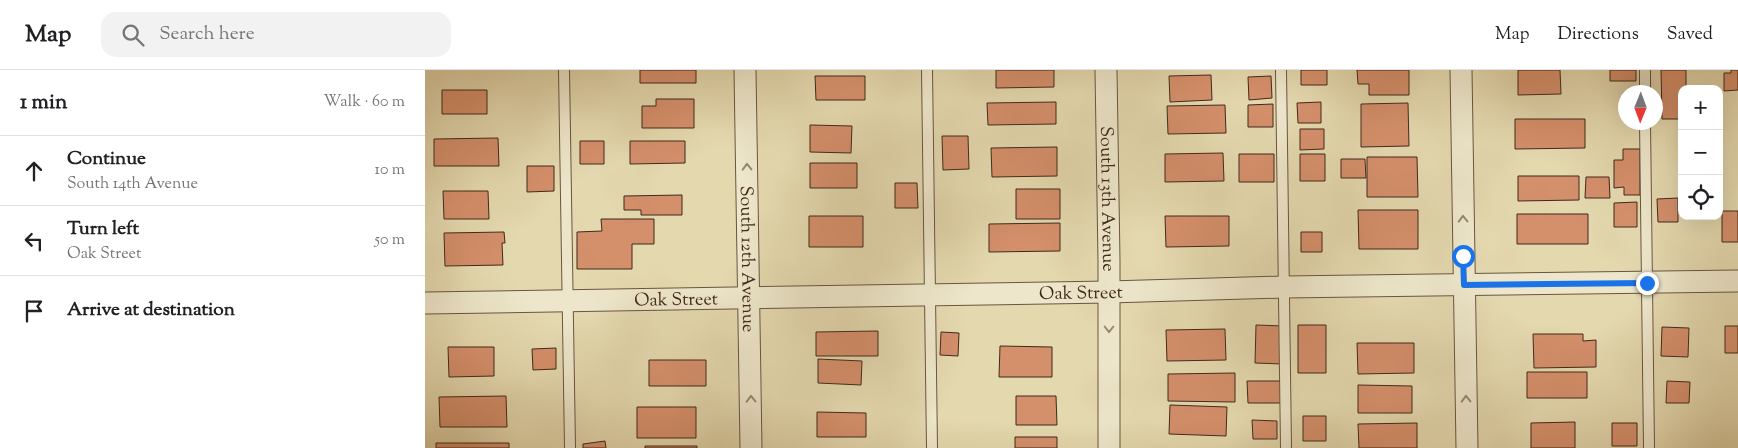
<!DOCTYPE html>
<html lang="en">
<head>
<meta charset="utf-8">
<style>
  body { margin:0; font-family:"Sorts Mill Goudy",serif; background:#f2f2f2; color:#202124 }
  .controls { position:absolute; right:15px; top:15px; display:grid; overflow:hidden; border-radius:10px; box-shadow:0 5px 20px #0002 }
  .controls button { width:45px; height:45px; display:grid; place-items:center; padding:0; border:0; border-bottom:1px solid #e0e0e0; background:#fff; color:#202124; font:25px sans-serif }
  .compass { position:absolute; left:1193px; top:15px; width:45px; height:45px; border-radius:50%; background:#fff; box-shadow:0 5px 20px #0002; rotate:181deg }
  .stop { position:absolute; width:15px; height:15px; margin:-11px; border:4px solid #1a73e8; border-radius:50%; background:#fff }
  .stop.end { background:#1a73e8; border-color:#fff; box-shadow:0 1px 5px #0008 }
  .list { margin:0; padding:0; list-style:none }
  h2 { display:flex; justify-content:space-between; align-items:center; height:65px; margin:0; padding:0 20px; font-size:21px }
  h2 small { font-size:16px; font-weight:400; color:#757577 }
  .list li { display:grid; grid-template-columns:32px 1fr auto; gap:15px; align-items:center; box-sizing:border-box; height:70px; padding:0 20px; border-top:1px solid #e0e0e0 }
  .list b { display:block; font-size:19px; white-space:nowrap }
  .list p { margin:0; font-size:16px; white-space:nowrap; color:#757577 }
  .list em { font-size:16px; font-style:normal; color:#757577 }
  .icon { flex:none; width:28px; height:28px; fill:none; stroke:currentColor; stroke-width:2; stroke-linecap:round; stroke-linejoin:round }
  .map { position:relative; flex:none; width:1313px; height:378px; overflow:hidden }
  header { display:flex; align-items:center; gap:30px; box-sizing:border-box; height:70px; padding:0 25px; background:#fff; border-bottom:1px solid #e0e0e0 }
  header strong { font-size:24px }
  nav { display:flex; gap:28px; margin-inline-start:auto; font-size:18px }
  .search { width:350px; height:45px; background:#f2f2f2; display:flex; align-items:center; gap:12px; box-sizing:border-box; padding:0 18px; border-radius:15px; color:#757577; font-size:19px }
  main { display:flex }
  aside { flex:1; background:#fff }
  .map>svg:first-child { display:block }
  .building { fill:#d48f6b; stroke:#41291b }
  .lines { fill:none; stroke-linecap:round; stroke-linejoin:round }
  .lane-casing { stroke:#6a5540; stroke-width:12 }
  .street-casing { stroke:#6a5540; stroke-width:23 }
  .lane { stroke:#ede6ca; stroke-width:10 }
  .street { stroke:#ede6ca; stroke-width:21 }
  .oneway { stroke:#978872 }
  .route { stroke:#1a73e8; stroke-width:6 }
  .labels { text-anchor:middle; stroke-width:4; stroke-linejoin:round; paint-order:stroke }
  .street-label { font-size:18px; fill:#41291b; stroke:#ede6ca }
</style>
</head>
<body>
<header>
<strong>Map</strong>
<div class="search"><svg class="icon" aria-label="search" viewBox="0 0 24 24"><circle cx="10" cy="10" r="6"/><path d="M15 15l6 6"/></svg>Search here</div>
<nav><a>Map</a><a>Directions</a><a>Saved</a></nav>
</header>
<main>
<aside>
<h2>1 min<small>Walk · 60 m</small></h2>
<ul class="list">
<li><svg class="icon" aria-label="ahead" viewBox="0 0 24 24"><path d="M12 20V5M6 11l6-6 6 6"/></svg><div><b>Continue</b><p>South 14th Avenue</p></div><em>10 m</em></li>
<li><svg class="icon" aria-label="left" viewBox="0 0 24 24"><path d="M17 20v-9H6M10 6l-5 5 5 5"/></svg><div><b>Turn left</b><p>Oak Street</p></div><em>50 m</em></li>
<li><svg class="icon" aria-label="arrive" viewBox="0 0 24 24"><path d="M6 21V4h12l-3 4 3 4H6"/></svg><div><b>Arrive at destination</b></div></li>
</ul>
</aside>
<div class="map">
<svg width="1313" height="378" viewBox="0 0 1313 378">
  <rect width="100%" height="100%" fill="#e4d8ae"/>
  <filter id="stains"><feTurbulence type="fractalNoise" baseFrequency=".004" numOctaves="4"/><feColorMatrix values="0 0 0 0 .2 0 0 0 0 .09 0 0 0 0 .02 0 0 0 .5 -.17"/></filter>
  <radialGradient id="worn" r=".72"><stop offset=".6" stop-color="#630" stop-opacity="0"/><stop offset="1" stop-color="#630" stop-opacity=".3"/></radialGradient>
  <path class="building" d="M215,0H271V13H215Z
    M571,0H629V17L571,18Z
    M876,0H902V15H876Z
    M932,0H984V25H944V14H933Z
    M1093,0H1135L1136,24L1093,25Z
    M1185,0H1211V11H1185Z
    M1236,0H1261V19H1257V49H1237Z
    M1306,0H1313V20L1299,21V3H1306Z
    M786,5L787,30L745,32L744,6Z
    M390,6H440V30H391Z
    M846,6L847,28L824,30L823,7Z
    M17,20H62V44H17Z
    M231,29H269V58H217V36H231Z
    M631,32V54L563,55L562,33Z
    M896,32V53H873L872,33Z
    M983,33L984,76L936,77V34Z
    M848,34V57H823V35Z
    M800,35L801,63L743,64L742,36Z
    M1090,49H1160V78L1090,79Z
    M385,55L427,56L426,83L385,82Z
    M875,59H899V79L875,80Z
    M517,66H543L544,99L518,100Z
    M73,68L74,96H9V69Z
    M155,71H179V94H155Z
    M205,71H260V93L205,94Z
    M632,77V106L567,107L566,78Z
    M1198,79H1215V125H1199V117L1189,118V90H1198Z
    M798,83L799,111L740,112V84Z
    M814,84H849V112H814Z
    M875,84H900V111H875Z
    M942,87H992L993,127H942Z
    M916,89H940L941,108H916Z
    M385,93H432V118H385Z
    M102,96H129V121L102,122Z
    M1093,106H1154V130L1093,131Z
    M1161,107H1184L1185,128H1160Z
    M470,113H492L493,138H470Z
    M591,119H635V149H591Z
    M18,121H63L64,149H19Z
    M257,125V145H216V140H199V126Z
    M1253,128V152H1233L1232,129Z
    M1212,132V157H1189V133Z
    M933,140H993V179H934Z
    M1297,141H1313V172H1297Z
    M1092,144H1163V174H1092Z
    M384,146H438V177H384Z
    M740,146H804V176L741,177Z
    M176,149H229V174H207V199H152V162L177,161Z
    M635,153V181L564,182V154Z
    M79,162L80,173H77L78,195L20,196L19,163Z
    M876,162H897V182H876Z
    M831,255L859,256L857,294L830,293Z
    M873,255H901V303H873Z
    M1300,256H1313V283H1300Z
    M1237,257L1264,258L1263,287L1236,286Z
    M800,259L801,290L742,291L741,260Z
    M453,261V286H391V262Z
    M516,262L534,263L533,286L515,285Z
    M1108,264H1158V271L1171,270V297L1109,298Z
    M932,273H989V303L933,304Z
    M575,276L627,277V307H574Z
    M23,277H69V306L24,307Z
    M131,278V299L108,300L107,279Z
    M393,289L437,291L436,315L393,313Z
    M224,290H281V316H224Z
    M1102,302H1162V328H1102Z
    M810,303V332L743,331V304Z
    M822,311H857V333H823Z
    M1242,311L1265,312L1264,333H1241Z
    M933,315L987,316V343H933Z
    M81,326L82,357H15L14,327Z
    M591,326H631L632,355H591Z
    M745,335L802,337L801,366L744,364Z
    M212,337H271V368H212Z
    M392,342L441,343V367H392Z
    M878,346H901V371H878Z
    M827,350L852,351V369H828Z
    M1150,352V378H1106V353Z
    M992,353V378H934L933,354Z
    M1187,353H1212V376H1187Z
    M590,367H632V378H590Z
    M180,371L181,378H158V374Z
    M11,373H84V378H11Z
    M220,376H272V378H220Z"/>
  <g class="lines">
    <g class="lane-casing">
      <path id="lane" d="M139,0L145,378
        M502,0L507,378
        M856,0L861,378
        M1220,0V22
        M1220,52L1224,378"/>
    </g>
    <g class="street-casing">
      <g id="street">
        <path id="s1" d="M320,0L326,378"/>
        <path id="s2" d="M681,0L684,191V378"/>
        <path d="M1036,0L1042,378"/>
        <path id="s3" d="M0,233L684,222L859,217L1313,211"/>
      </g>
    </g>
    <use href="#lane" class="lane"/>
    <use href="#street" class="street"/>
  </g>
  <defs><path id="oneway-chevron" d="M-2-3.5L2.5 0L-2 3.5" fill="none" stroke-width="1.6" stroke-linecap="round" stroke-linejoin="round" transform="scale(1.25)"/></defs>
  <g class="oneway">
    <use href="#oneway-chevron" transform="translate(322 97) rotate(-91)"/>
    <use href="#oneway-chevron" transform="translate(1038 149) rotate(-91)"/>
    <use href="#oneway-chevron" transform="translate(684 259) rotate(90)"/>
    <use href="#oneway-chevron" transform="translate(326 329) rotate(-91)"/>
    <use href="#oneway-chevron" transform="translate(1041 329) rotate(-91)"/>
  </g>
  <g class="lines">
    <path class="route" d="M1038,186L1039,215L1222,213"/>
  </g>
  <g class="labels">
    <g class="street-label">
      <text dy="6" stroke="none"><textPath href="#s2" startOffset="129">South 13th Avenue</textPath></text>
      <text dy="6" stroke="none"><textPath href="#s1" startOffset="189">South 12th Avenue</textPath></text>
      <text dy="6" stroke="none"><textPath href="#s3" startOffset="656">Oak Street</textPath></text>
      <text dy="6" stroke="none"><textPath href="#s3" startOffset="251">Oak Street</textPath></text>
    </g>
  </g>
  <rect width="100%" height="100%" filter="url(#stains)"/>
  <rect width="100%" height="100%" fill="url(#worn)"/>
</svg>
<div class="controls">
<button>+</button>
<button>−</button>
<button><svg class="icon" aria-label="locate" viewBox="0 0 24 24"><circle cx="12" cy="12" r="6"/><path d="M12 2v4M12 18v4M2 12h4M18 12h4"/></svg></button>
</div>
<svg class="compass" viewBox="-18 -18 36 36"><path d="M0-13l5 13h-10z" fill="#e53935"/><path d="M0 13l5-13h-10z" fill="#757577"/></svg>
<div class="stop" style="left:1038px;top:186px"></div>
<div class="stop end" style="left:1222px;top:213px"></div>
</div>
</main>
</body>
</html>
